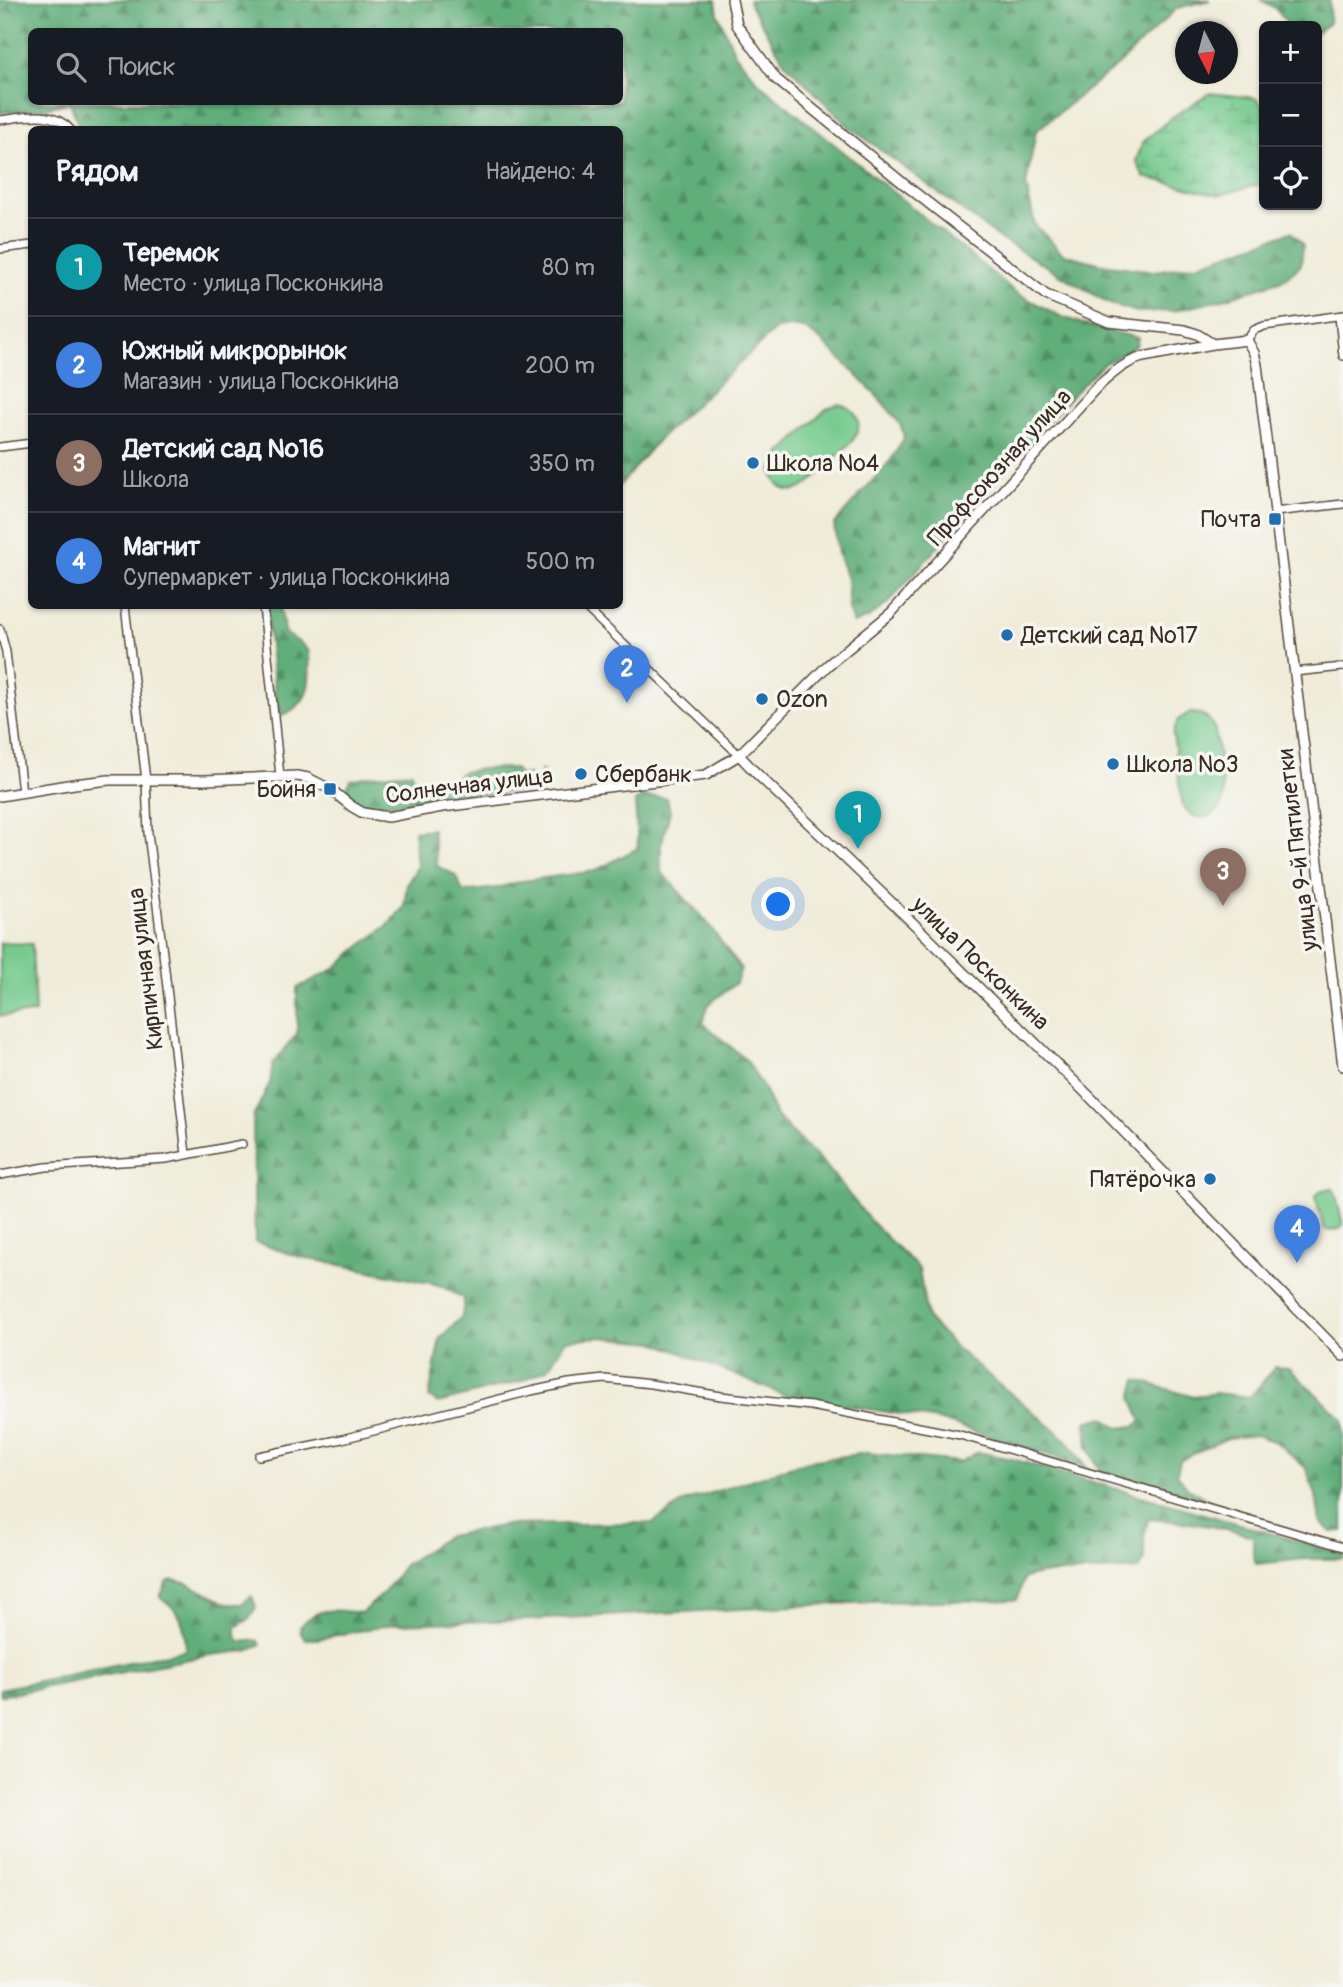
<!DOCTYPE html>
<html lang="ru">
<head>
<meta charset="utf-8">
<style>
  body { margin:0; font-family:Pangolin,sans-serif; background:#20242c; color:#f1f3f6 }
  .controls { position:absolute; right:21px; top:21px; display:grid; overflow:hidden; border-radius:10px; box-shadow:0 2px 5px #0004 }
  .controls button { width:63px; height:63px; display:grid; place-items:center; padding:0; border:0; border-bottom:2px solid #363941; background:#171b24; color:#f1f3f6; font:35px sans-serif }
  .compass { position:absolute; left:1175px; top:21px; width:63px; height:63px; border-radius:50%; background:#171b24; box-shadow:0 2px 5px #0004; rotate:174deg }
  .you { position:absolute; left:779px; top:905px; width:24px; height:24px; margin:-18px; border:5px solid #fff; border-radius:50%; background:#1a73e8; box-shadow:0 0 0 10px #1a73e833 }
  .badge { display:grid; place-items:center; width:46px; height:46px; border-radius:50%; background:#1f6fb2; color:#fff; font-size:23px; font-weight:700 }
  .pin { position:absolute; translate:-50% -58px; filter:drop-shadow(0 2px 4px #0008) }
  .pin::after { content:''; position:absolute; top:37px; width:24px; height:21px; background:inherit; clip-path:polygon(0 0,100% 0,50% 100%) }
  .list { margin:0; padding:0; list-style:none }
  h2 { display:flex; justify-content:space-between; align-items:center; height:91px; margin:0; padding:0 28px; font-size:30px }
  h2 small { font-size:23px; font-weight:400; color:#9ea1a6 }
  .list li { display:grid; grid-template-columns:46px 1fr auto; gap:21px; align-items:center; box-sizing:border-box; height:98px; padding:0 28px; border-top:2px solid #363941 }
  .list b { display:block; font-size:26px; white-space:nowrap }
  .list p { margin:0; font-size:23px; white-space:nowrap; color:#9ea1a6 }
  .list em { font-size:23px; font-style:normal; color:#9ea1a6 }
  .icon { flex:none; width:38px; height:38px; fill:none; stroke:currentColor; stroke-width:2; stroke-linecap:round; stroke-linejoin:round }
  .map { position:relative; flex:none; width:1343px; height:1987px; overflow:hidden }
  .search { position:absolute; background:#171b24; box-shadow:0 2px 5px #0004; left:28px; top:28px; width:595px; height:77px; display:flex; align-items:center; gap:18px; box-sizing:border-box; padding:0 24px; border-radius:10px; color:#9ea1a6; font-size:26px }
  .panel { position:absolute; background:#171b24; box-shadow:0 2px 5px #0004; left:28px; top:126px; width:595px; height:483px; border-radius:10px }
  .map>svg:first-child { display:block }
  .forest { fill:url(#forest-firs); stroke:#4e6c4c; stroke-width:2; fill-rule:evenodd }
  .wetland { fill:url(#wetland-marsh); stroke:#587a56; stroke-width:2 }
  .garden { fill:#76ca8e; stroke:#587a56; stroke-width:2 }
  .lines { fill:none; stroke-linecap:round; stroke-linejoin:round }
  .minor-casing { stroke:#56473a; stroke-width:10 }
  .tertiary-casing { stroke:#56473a; stroke-width:12 }
  .minor { stroke:#fff; stroke-width:7 }
  .tertiary { stroke:#fff; stroke-width:9 }
  .poi-dot { fill:#1f6fb2; stroke:#f6f6f2; stroke-width:2.5 }
  .labels { text-anchor:middle; stroke-width:7; stroke-linejoin:round; paint-order:stroke }
  .poi-label { font-size:23px; fill:#3b2a1e; stroke:#f6f6f2; text-anchor:start }
  .street-label { font-size:23px; fill:#3b2a1e; stroke:#f6f6f2 }
</style>
</head>
<body>
<div class="map">
<svg width="1343" height="1987" viewBox="0 0 1343 1987">
  <defs>
    <pattern id="forest-firs" width="22" height="20" patternUnits="userSpaceOnUse" patternTransform="scale(1.75)"><rect width="22" height="20" fill="#60ae79"/><path d="M5 1l3.5 6h-7zM16 11l3.5 6h-7z" fill="#508e63"/></pattern>
    <pattern id="wetland-marsh" width="20" height="14" patternUnits="userSpaceOnUse" patternTransform="scale(1.75)"><rect width="20" height="14" fill="#76ca8e"/><path d="M1 5h8M5 5V1M11 12h8M15 12V8" fill="none" stroke="#62a473"/></pattern>
  </defs>
  <rect width="100%" height="100%" fill="#f6f6f2"/>
  <filter id="ink" filterUnits="userSpaceOnUse"><feTurbulence type="fractalNoise" baseFrequency=".0143" numOctaves="2"/><feDisplacementMap in="SourceGraphic" scale="14" xChannelSelector="R" yChannelSelector="G"/><feConvolveMatrix kernelMatrix="1 2 1 2 8 2 1 2 1" color-interpolation-filters="sRGB"/></filter>
  <filter id="wash" filterUnits="userSpaceOnUse"><feTurbulence type="fractalNoise" baseFrequency=".00686" numOctaves="4" result="noise"/><feDisplacementMap in="SourceGraphic" scale="28" xChannelSelector="R" yChannelSelector="G"/><feGaussianBlur stdDeviation="1.57" result="paint"/><feColorMatrix in="noise" values="0 0 0 0 0 0 0 0 0 0 0 0 0 0 0 0 0 1.4 0 .05"/><feComposite in="paint" operator="in"/></filter>
  <g filter="url(#wash)">
    <rect width="100%" height="100%" fill="#f0ecd9"/>
    <path class="forest" d="M0,0H716L718,14L735,54L760,84L1018,294L1060,316L1089,326L1138,338L1136,346L1103,364L1072,395L888,603L868,618L853,624L849,611L847,579L838,554L834,524L891,460L904,438C903,433 902,427 899,423C887,405 820,334 802,328C793,325 784,328 775,330L658,440L620,485V130H80L70,102L47,108L0,113ZM32,32H620V102H32Z
      M749,0H1210L1177,8L1119,64L1036,131L1026,185L1035,225L1063,254L1102,264L1154,271L1196,265L1291,232L1303,244L1301,265L1285,279L1231,297L1174,311L1138,312L1110,304L1002,240L847,125L785,63L750,5Z
      M1261,0H1330L1329,23L1317,32V26H1289L1275,8Z
      M266,606H280L285,633L303,645L309,652C310,683 312,704 280,716L277,713Z
      M514,768L520,776L529,775L531,783L540,782V772L542,770L545,774V788L386,805L358,803L351,798L347,788L350,780L368,776L412,772L414,789L437,787L453,781L462,772L481,769Z
      M642,797L667,798L670,812L661,845V872L706,921L741,969L736,983L708,1005L703,1023L747,1061L765,1091L776,1116L826,1166L872,1223L919,1269L927,1318L958,1350L1067,1440L1086,1467L938,1420L786,1396L655,1342L600,1337L566,1340L548,1369L521,1381L438,1403L429,1397L440,1338L462,1317L464,1298L439,1285L297,1256L255,1242L253,1117L270,1083L273,1063L297,1034V988L334,969L358,948L387,926L404,907L407,884L417,867L414,831L432,829L437,866L455,875L463,892L497,888L523,881L595,871L638,848L635,802Z
      M1275,1367L1289,1368L1343,1420V1531L1331,1532L1320,1521L1316,1495L1306,1468L1276,1442L1256,1435L1228,1438L1194,1453L1180,1461L1177,1474L1188,1488L1222,1508L1100,1471L1088,1448L1086,1422L1104,1417L1118,1428L1135,1426L1142,1421L1132,1398L1137,1380L1194,1397L1215,1393L1250,1397Z
      M978,1452L1016,1460L1343,1554V1559H1306L1256,1564L1253,1553V1536C1218,1526 1184,1521 1148,1519L1144,1538V1561L1139,1569L1040,1574L1024,1578L1017,1600L872,1602L527,1620L394,1624L317,1639H306L301,1634L300,1627C318,1605 336,1610 361,1613L383,1594L404,1565L448,1536L506,1525L652,1523L684,1502L808,1461L867,1453L960,1462Z
      M172,1580L186,1583L228,1604H241L252,1596L256,1607L249,1619L236,1627V1636L241,1642L257,1640L261,1645L247,1651L210,1655L0,1696V1689L186,1650C185,1623 182,1612 160,1597L167,1582Z"/>
    <path class="wetland" d="M1210,93L1255,98L1264,108V183L1219,195L1144,177L1136,161L1143,142L1172,117Z"/>
    <path class="garden" d="M839,404C858,408 864,425 853,440C842,451 811,485 800,489C786,495 775,485 772,472L776,458L826,409Z
      M1189,713C1203,712 1210,717 1215,731C1217,746 1225,789 1223,801C1220,811 1212,817 1203,817C1192,818 1186,811 1182,803L1173,733L1178,720Z
      M0,943L32,944L35,1013L0,1016Z
      M1332,1188L1335,1192L1343,1225L1339,1229L1328,1231L1324,1228L1315,1197L1320,1191Z"/>
  </g>
  <g filter="url(#ink)">
    <g class="lines">
      <g class="minor-casing">
        <path id="minor" d="M0,120C25,117 52,109 71,130
          M0,249L32,245
          M1339,316L1343,356
          M1247,340L1254,330L1264,326L1343,315
          M0,447L32,443
          M1274,512L1343,504
          M125,606L146,780L148,833L165,970L186,1154
          M263,606L280,776
          M584,606L739,755
          M0,629L6,652L22,792
          M1294,672L1343,667
          M0,1175L46,1167L166,1159L242,1144
          M259,1456L342,1439L531,1391L569,1383L605,1379L651,1384L721,1396L811,1406L960,1435L1343,1547"/>
      </g>
      <g class="tertiary-casing">
        <path id="tertiary" d="M732,0L737,25L776,79L904,184L1046,295L1109,322L1184,330L1197,334L1213,344
          M739,755L755,772L914,924L1089,1096L1343,1356
          M0,796L74,784L109,780H205L297,776L308,778L330,789L351,806L363,813L388,817L442,807L706,775L739,755L828,665L891,613L1096,388C1111,375 1124,362 1143,357L1213,344L1247,340L1254,353L1257,365L1343,1066"/>
      </g>
      <use href="#minor" class="minor"/>
      <use href="#tertiary" class="tertiary"/>
    </g>
  </g>
  <g class="poi-dot">
    <circle cx="753" cy="463" r="7"/>
    <rect x="1268" y="512" width="14" height="14" rx="3.5"/>
    <circle cx="1007" cy="635" r="7"/>
    <circle cx="762" cy="699" r="7"/>
    <circle cx="1113" cy="764" r="7"/>
    <circle cx="581" cy="774" r="7"/>
    <rect x="323" y="782" width="14" height="14" rx="3.5"/>
    <circle cx="1210" cy="1179" r="7"/>
  </g>
  <g class="labels">
    <g class="poi-label">
      <text x="767" y="471">Школа №4</text>
      <text x="1261" y="527" text-anchor="end">Почта</text>
      <text x="1021" y="643">Детский сад №17</text>
      <text x="776" y="707">Ozon</text>
      <text x="1127" y="772">Школа №3</text>
      <text x="595" y="782">Сбербанк</text>
      <text x="316" y="797" text-anchor="end">Бойня</text>
      <text x="1196" y="1187" text-anchor="end">Пятёрочка</text>
    </g>
    <g class="street-label">
      <text transform="translate(999 467) rotate(-48)" y="8">Профсоюзная улица</text>
      <text transform="translate(469 785) rotate(-7)" y="8">Солнечная улица</text>
      <text transform="translate(1297 850) rotate(-97)" y="8">улица 9-й Пятилетки</text>
      <text transform="translate(981 963) rotate(44)" y="8">улица Посконкина</text>
      <text transform="translate(145 969) rotate(-97)" y="8">Кирпичная улица</text>
    </g>
  </g>
</svg>
<div class="controls">
<button>+</button>
<button>−</button>
<button><svg class="icon" aria-label="locate" viewBox="0 0 24 24"><circle cx="12" cy="12" r="6"/><path d="M12 2v4M12 18v4M2 12h4M18 12h4"/></svg></button>
</div>
<svg class="compass" viewBox="-18 -18 36 36"><path d="M0-13l5 13h-10z" fill="#e53935"/><path d="M0 13l5-13h-10z" fill="#9ea1a6"/></svg>
<div class="you"></div>
<div class="pin badge" style="left:858px;top:849px;background:#0f9aa8">1</div>
<div class="pin badge" style="left:627px;top:703px;background:#3f7fe0">2</div>
<div class="pin badge" style="left:1223px;top:906px;background:#8d6e63">3</div>
<div class="pin badge" style="left:1297px;top:1263px;background:#3f7fe0">4</div>
<div class="search"><svg class="icon" aria-label="search" viewBox="0 0 24 24"><circle cx="10" cy="10" r="6"/><path d="M15 15l6 6"/></svg>Поиск</div>
<section class="panel">
<h2>Рядом<small>Найдено: 4</small></h2>
<ul class="list">
<li><span class="badge" style="background:#0f9aa8">1</span><div><b>Теремок</b><p>Место · улица Посконкина</p></div><em>80 m</em></li>
<li><span class="badge" style="background:#3f7fe0">2</span><div><b>Южный микрорынок</b><p>Магазин · улица Посконкина</p></div><em>200 m</em></li>
<li><span class="badge" style="background:#8d6e63">3</span><div><b>Детский сад №16</b><p>Школа</p></div><em>350 m</em></li>
<li><span class="badge" style="background:#3f7fe0">4</span><div><b>Магнит</b><p>Супермаркет · улица Посконкина</p></div><em>500 m</em></li>
</ul>
</section>
</div>
</body>
</html>
